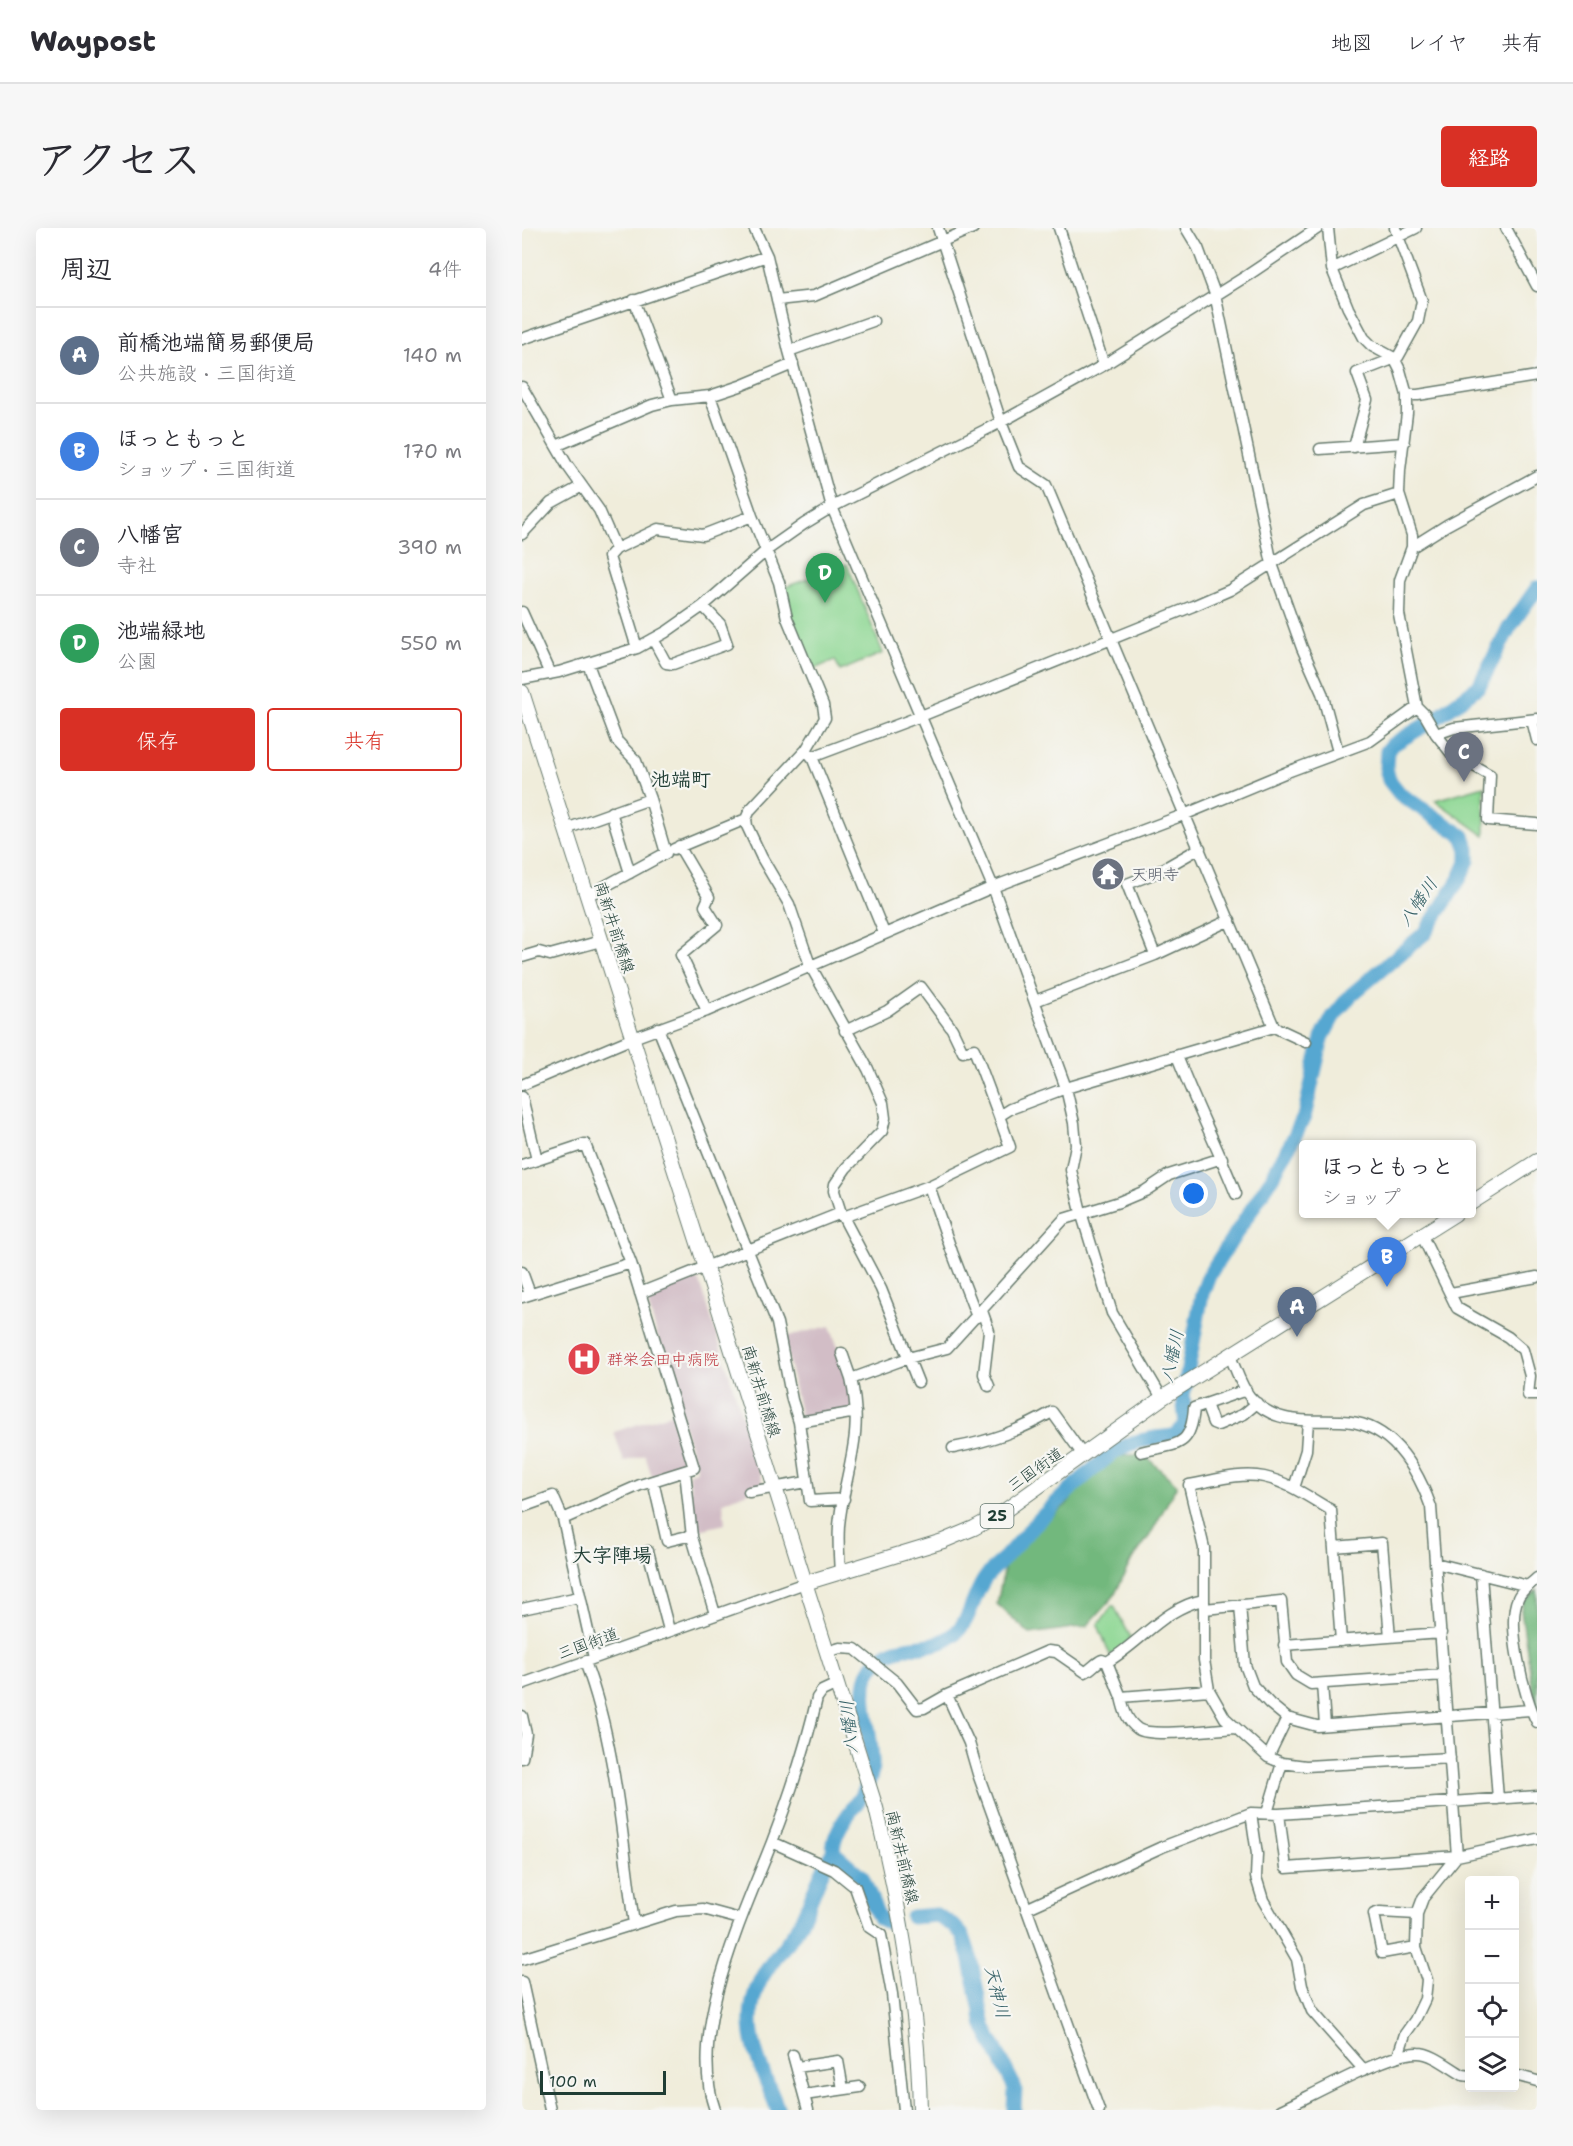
<!DOCTYPE html>
<html lang="ja">
<head>
<meta charset="utf-8">
<style>
  body { margin:0; font-family:"Shantell Sans","Klee One",sans-serif; background:#f7f7f7; color:#2b2b33 }
  .controls { position:absolute; right:18px; bottom:18px; display:grid; overflow:hidden; border-radius:6px; box-shadow:0 6px 24px #0002 }
  .controls button { width:54px; height:54px; display:grid; place-items:center; padding:0; border:0; border-bottom:2px solid #e1e1e2; background:#fff; color:#2b2b33; font:30px sans-serif }
  .scale { position:absolute; left:18px; bottom:15px; width:126px; box-sizing:border-box; padding-left:6px; border:3px solid #1f3d34; border-top:0; font-size:16px; line-height:21px; white-space:nowrap; color:#1f3d34; -webkit-text-stroke:4px #f6f6f2; paint-order:stroke }
  .you { position:absolute; left:672px; top:966px; width:21px; height:21px; margin:-15px; border:4px solid #fff; border-radius:50%; background:#1a73e8; box-shadow:0 0 0 9px #1a73e833 }
  .badge { display:grid; place-items:center; width:39px; height:39px; border-radius:50%; background:#d93025; color:#fff; font-size:20px; font-weight:700 }
  .pin { position:absolute; translate:-50% -50px; filter:drop-shadow(0 2px 3px #0008) }
  .pin::after { content:''; position:absolute; top:32px; width:21px; height:18px; background:inherit; clip-path:polygon(0 0,100% 0,50% 100%) }
  .popup { position:absolute; left:777px; top:912px; width:177px; height:78px; box-sizing:border-box; display:grid; place-content:center; border-radius:6px; background:#fff; filter:drop-shadow(0 2px 4px #0005); font-size:20px; white-space:nowrap; color:#7c7c81 }
  .popup b { font-size:22px; color:#2b2b33 }
  .popup::after { content:''; position:absolute; left:50%; top:100%; margin-left:-12px; border:12px solid transparent; border-top-color:#fff }
  .list { margin:0; padding:0; list-style:none }
  h2 { display:flex; justify-content:space-between; align-items:center; height:78px; margin:0; padding:0 24px; font-size:26px }
  h2 small { font-size:20px; font-weight:400; color:#7c7c81 }
  .list li { display:grid; grid-template-columns:39px 1fr auto; gap:18px; align-items:center; box-sizing:border-box; height:96px; padding:0 24px; border-top:2px solid #e1e1e2 }
  .list b { display:block; font-size:22px; white-space:nowrap }
  .list p { margin:0; font-size:20px; white-space:nowrap; color:#7c7c81 }
  .list em { font-size:20px; font-style:normal; color:#7c7c81 }
  .actions { display:flex; gap:12px; padding:18px 24px }
  .actions a { flex:1; padding:14px 0; border:2px solid #d93025; border-radius:6px; text-align:center; font-size:21px; color:#d93025 }
  .actions .main { background:#d93025; color:#fff }
  .icon { flex:none; width:33px; height:33px; fill:none; stroke:currentColor; stroke-width:2; stroke-linecap:round; stroke-linejoin:round }
  .map { position:relative; flex:none; width:1015px; height:1882px; overflow:hidden; border-radius:6px }
  header { display:flex; align-items:center; gap:36px; box-sizing:border-box; height:84px; padding:0 30px; background:#fff; border-bottom:2px solid #e1e1e2 }
  header strong { font-size:28px }
  nav { display:flex; gap:33px; margin-inline-start:auto; font-size:21px }
  .intro { display:flex; align-items:center; justify-content:space-between; box-sizing:border-box; height:144px; padding:0 36px }
  h1 { margin:0; font-size:42px }
  .button { padding:15px 27px; border-radius:6px; background:#d93025; color:#fff; font-size:21px; font-weight:700 }
  main { display:flex; gap:36px; padding:0 36px }
  aside { flex:1; background:#fff; border-radius:6px; box-shadow:0 6px 24px #0002 }
  .map>svg:first-child { display:block }
  .industrial { fill:#d2bdc6 }
  .green { fill:#8dd793; stroke:#568a64; stroke-width:1.5 }
  .forest { fill:#72b87d; stroke:#487a58; stroke-width:1.5 }
  .lines { fill:none; stroke-linecap:round; stroke-linejoin:round }
  .river { stroke:#57a7d1; stroke-width:15 }
  .minor-casing { stroke:#687b6e; stroke-width:13 }
  .major-casing { stroke:#687b6e; stroke-width:16 }
  .minor { stroke:#fff; stroke-width:10 }
  .major { stroke:#fff; stroke-width:14 }
  .labels { text-anchor:middle; stroke-width:4.5; stroke-linejoin:round; paint-order:stroke }
  .shield { fill:#f6f6f2; stroke:#60746d; stroke-width:1.5 }
  .shield-label { font-size:15px; font-weight:bold; fill:#1f3d34 }
  .worship-label { font-size:16px; fill:#5b616d; stroke:#f6f6f2; text-anchor:start }
  .street-label { font-size:16px; fill:#1f3d34; stroke:#f6f6f2 }
  .health-label { font-size:16px; fill:#be3a42; stroke:#f6f6f2; text-anchor:start }
  .water-label { font-size:18px; font-style:italic; fill:#305d63; stroke:#f6f6f2 }
  .quarter-label { font-size:20px; font-weight:bold; fill:#1f3d34; stroke:#f6f6f2 }
</style>
</head>
<body>
<header>
<strong>Waypost</strong>
<nav><a>地図</a><a>レイヤ</a><a>共有</a></nav>
</header>
<div class="intro"><h1>アクセス</h1><a class="button">経路</a></div>
<main>
<aside>
<h2>周辺<small>4件</small></h2>
<ul class="list">
<li><span class="badge" style="background:#5c6f8a">A</span><div><b>前橋池端簡易郵便局</b><p>公共施設 · 三国街道</p></div><em>140 m</em></li>
<li><span class="badge" style="background:#3f7fe0">B</span><div><b>ほっともっと</b><p>ショップ · 三国街道</p></div><em>170 m</em></li>
<li><span class="badge" style="background:#6b7280">C</span><div><b>八幡宮</b><p>寺社</p></div><em>390 m</em></li>
<li><span class="badge" style="background:#2e9e5b">D</span><div><b>池端緑地</b><p>公園</p></div><em>550 m</em></li>
</ul>
<div class="actions"><a class="main">保存</a><a>共有</a></div>
</aside>
<div class="map">
<svg width="1015" height="1882" viewBox="0 0 1015 1882">
  <rect width="100%" height="100%" fill="#f6f6f2"/>
  <filter id="ink" filterUnits="userSpaceOnUse"><feTurbulence type="fractalNoise" baseFrequency=".0167" numOctaves="2"/><feDisplacementMap in="SourceGraphic" scale="12" xChannelSelector="R" yChannelSelector="G"/><feConvolveMatrix kernelMatrix="1 2 1 2 8 2 1 2 1" color-interpolation-filters="sRGB"/></filter>
  <filter id="wash" filterUnits="userSpaceOnUse"><feTurbulence type="fractalNoise" baseFrequency=".008" numOctaves="4" result="noise"/><feDisplacementMap in="SourceGraphic" scale="24" xChannelSelector="R" yChannelSelector="G"/><feGaussianBlur stdDeviation="1.35" result="paint"/><feColorMatrix in="noise" values="0 0 0 0 0 0 0 0 0 0 0 0 0 0 0 0 0 1.4 0 .05"/><feComposite in="paint" operator="in"/></filter>
  <g filter="url(#wash)">
    <rect width="100%" height="100%" fill="#f0eddb"/>
    <path class="industrial" d="M171,1049L178,1054L242,1257L201,1274L203,1296L173,1303L167,1245L175,1243L124,1069L126,1065Z
      M308,1098L318,1125L331,1178L329,1182L279,1191L262,1109Z
      M151,1185L166,1234L164,1239L130,1249L123,1227L102,1234L92,1204Z"/>
    <path class="green" d="M325,336L361,425L318,443L313,432L292,441L269,391L261,360Z
      M962,558L963,608L913,572Z
      M590,1378H592L609,1410L596,1424L588,1427L576,1397Z"/>
    <path class="forest" d="M621,1226L655,1257L628,1307L608,1335L592,1368L565,1398L508,1406L475,1376L483,1336L512,1303L544,1277L578,1230Z
      M1015,1362V1490L999,1382L1001,1374Z"/>
    <g class="lines">
      <path class="river" d="M311,1624L340,1649L357,1690L368,1695
        M390,1689L414,1687L431,1697L441,1708L448,1729L462,1798L493,1860L492,1882
        M256,1882C239,1837 215,1798 239,1751C249,1733 265,1717 276,1699C289,1675 296,1647 311,1624C311,1591 348,1572 350,1539C352,1512 333,1464 349,1441C372,1408 405,1427 430,1408C450,1393 450,1367 464,1349C470,1341 480,1334 486,1326C514,1293 553,1255 587,1228C599,1219 614,1213 628,1211C636,1209 649,1210 655,1206C658,1204 661,1199 664,1196L661,1168L680,1066L687,1047L748,953L767,919L782,889L800,810L811,789L829,767L903,705L938,650L946,632V621L941,608L878,566L867,552L864,540L865,523L870,517L913,491L957,458L987,400L1015,360"/>
    </g>
  </g>
  <g filter="url(#ink)">
    <g class="lines">
      <g class="minor-casing">
        <path id="minor" d="M232,0L245,28L267,123L310,279L471,659L544,860L552,895L554,917L549,942L559,984L590,1085L640,1170
          M537,0L582,137
          M664,0L676,20L693,66L750,336L780,420L800,465L816,524
          M806,0L810,41L826,80L842,110L850,118L872,130L878,142L885,167V185L878,242L877,266L890,307V319L878,352L877,386L895,479L903,487L914,506L932,500L1015,491
          M984,0L1015,58
          M810,41L894,0
          M112,72L150,172
          M255,72L292,68L451,0
          M0,111L245,28
          M267,123L351,93
          M0,159L45,237L77,282L94,321L87,329L115,420
          M885,167H896L1015,148
          M188,168L230,288L257,354L265,390L301,477L303,490L284,522L228,582L224,591L225,598L240,630L267,676L288,737L346,841L361,875L363,890L360,903L324,940L313,956L312,963L319,985
          M34,218L130,177L150,172L188,168L218,158L271,136
          M832,219L845,172L835,145L876,129L896,93L900,73L873,0
          M798,221L882,215
          M0,306L29,275L60,258
          M890,319L925,297L1015,248
          M94,321L136,301L181,307L230,288
          M0,384L28,446
          M131,411L144,435L151,436L205,416L198,396L181,378
          M66,436L95,513L114,533L128,571
          M0,451L37,444L115,420L144,404L181,378L245,322L282,296L310,279L479,194L582,137L726,47L796,0
          M1010,492L1015,512
          M914,506L929,525L968,547L966,592L1015,596
          M284,522L290,529L399,488L671,378L708,362L842,277L877,266
          M290,529L362,705
          M89,584L108,645
          M44,601L128,571L144,625L65,668
          M157,618L187,669L183,678L195,697L159,727L185,783
          M152,621L224,591
          M633,727L605,656L636,644L678,620
          M0,729L17,724L28,727L79,713
          M513,773L633,727L708,692
          M752,799L784,814
          M136,800L255,1095L270,1172L277,1194L288,1273L322,1271
          M323,803L365,783L399,759L430,801L441,824L452,821L477,888
          M655,828C673,874 695,919 714,966
          M0,857L111,810L185,783L471,659L664,586L765,544L848,513L895,479
          M0,869L15,932
          M0,937L63,916L109,1035L172,1240L118,1257L41,1291
          M407,958L430,1024L455,1089
          M321,989L407,958L488,919L477,888L488,881L544,860L752,799L524,257L497,239L479,194L416,0
          M899,1006L935,1080L986,1109L1001,1122L1008,1148L1006,1167H1015
          M0,1044L8,1066
          M118,1065L319,985L359,1061L396,1154
          M929,1065L1015,1049
          M0,1069L109,1035
          M460,1083L467,1103L462,1146L467,1158
          M320,1125L329,1151
          M708,1128C714,1141 719,1159 728,1169C752,1197 786,1192 819,1193C868,1194 894,1237 909,1279L935,1628L901,1670L895,1686L894,1719L905,1752L903,1771L893,1792L883,1806L876,1828
          M684,1176L691,1195L696,1197L722,1186L735,1175
          M277,1194L334,1184
          M431,1220C468,1213 497,1203 530,1184L561,1227
          M619,1224C653,1215 669,1222 672,1180L724,1162
          M163,1243L170,1309L193,1386
          M131,1253L145,1313L170,1307
          M772,1260L784,1222L786,1193
          M227,1264L285,1254
          M0,1279L31,1268L41,1291L72,1430
          M812,1319L860,1315L868,1409
          M126,1323L147,1402
          M913,1335L1006,1358
          M318,1345C317,1326 315,1307 318,1289C325,1237 342,1206 329,1151L386,1130L425,1120L542,991L597,974L623,963L647,947L700,930
          M959,1346L976,1571
          M1015,1350C1009,1356 999,1362 996,1370C984,1395 1002,1470 1015,1494
          M718,1377L723,1437L731,1458L748,1476L765,1490L795,1498L1008,1482
          M0,1381L57,1369
          M683,1381L759,1373L765,1434L774,1447L789,1456L922,1447
          M819,1413L809,1282C788,1270 766,1254 742,1249C718,1244 691,1253 667,1257L682,1320V1432L687,1462L703,1490L746,1529L760,1535L784,1538L928,1530
          M762,1417L919,1405
          M305,1424L318,1420L333,1421L375,1455L395,1481L402,1480L425,1467L526,1423L534,1424L563,1444C570,1441 573,1435 580,1432L585,1434C618,1415 643,1379 682,1372
          M63,1434C94,1515 100,1611 112,1696
          M585,1434L599,1469
          M0,1456L283,1355
          M800,1456L803,1497
          M687,1462L599,1469C602,1483 605,1493 616,1501C630,1510 694,1501 713,1500
          M425,1467L447,1515L456,1546L577,1882
          M0,1488L4,1506L0,1530
          M746,1529L765,1490
          M729,1585L735,1626L734,1649L741,1672L775,1731L780,1758L790,1783L842,1842
          M745,1585L760,1535
          M757,1586L764,1640L935,1628L1015,1611
          M250,1614L312,1642L333,1659L347,1699L359,1707L370,1766L382,1882
          M504,1681L640,1619L729,1585L757,1586L1015,1568
          M894,1719L860,1725L852,1686L858,1684L895,1686
          M0,1731L154,1683L181,1681L218,1691
          M0,1754L28,1882
          M271,1827L286,1882
          M275,1839L316,1833L321,1861
          M993,1847L1015,1853
          M282,1867L338,1859
          M193,1882C165,1803 221,1688 250,1614C268,1567 284,1519 295,1470L300,1463L315,1456
          M759,1882C787,1869 869,1823 896,1825C911,1825 928,1840 941,1847L948,1848"/>
      </g>
      <g class="major-casing">
        <path id="major" d="M0,464L183,1037L354,1580C378,1679 396,1779 398,1882
          M949,975L1015,933
          M283,1355L421,1313L452,1300L481,1284L640,1170L933,986"/>
      </g>
      <use href="#minor" class="minor"/>
      <use href="#major" class="major"/>
    </g>
  </g>
  <defs>
    <g id="temple-disc" transform="scale(1.725)"><circle r="9.5" fill="#6b7280" stroke="#f6f6f2"/><path d="M0-6L5-2H3V0L6.5 2.5H4V6H1.5V3h-3V6H-4V2.5H-6.5L-3 0V-2H-5Z" fill="#fff"/></g>
    <g id="hospital-disc" transform="scale(1.725)"><circle r="9.5" fill="#e0444e" stroke="#f6f6f2"/><path d="M-5-5h3v3.5h4V-5h3V5h-3V1.5h-4V5h-3Z" fill="#fff"/></g>
  </defs>
  <g fill-rule="evenodd">
    <use href="#temple-disc" x="586" y="646"/>
    <use href="#hospital-disc" x="62" y="1131"/>
  </g>
  <g class="labels">
    <rect class="shield" x="458.5" y="1276" width="33" height="24" rx="4.5"/>
    <g class="shield-label">
      <text x="475" y="1293">25</text>
    </g>
    <g class="worship-label">
      <text x="609" y="652">天明寺</text>
    </g>
    <g class="street-label">
      <text transform="translate(93 699) rotate(72)" y="6">南新井前橋線</text>
      <text transform="translate(240 1163) rotate(73)" y="6">南新井前橋線</text>
      <text transform="translate(513 1241) rotate(-35)" y="6">三国街道</text>
      <text transform="translate(66 1415) rotate(-20)" y="6">三国街道</text>
      <text transform="translate(381 1629) rotate(77)" y="6">南新井前橋線</text>
    </g>
    <g class="health-label">
      <text x="85" y="1137">群栄会田中病院</text>
    </g>
    <g class="water-label">
      <text transform="translate(896 674) rotate(-55)" y="6">八幡川</text>
      <text transform="translate(650 1128) rotate(-78)" y="6">八幡川</text>
      <text transform="translate(327 1499) rotate(-95)" y="6">八幡川</text>
      <text transform="translate(475 1764) rotate(76)" y="6">天神川</text>
    </g>
    <g class="quarter-label">
      <text x="159" y="558">池端町</text>
      <text x="90" y="1334">大字陣場</text>
    </g>
  </g>
</svg>
<div class="controls">
<button>+</button>
<button>−</button>
<button><svg class="icon" aria-label="locate" viewBox="0 0 24 24"><circle cx="12" cy="12" r="6"/><path d="M12 2v4M12 18v4M2 12h4M18 12h4"/></svg></button>
<button><svg class="icon" aria-label="layers" viewBox="0 0 24 24"><path d="M12 4l9 5-9 5-9-5zM3 14l9 5 9-5"/></svg></button>
</div>
<div class="scale">100 m</div>
<div class="you"></div>
<div class="pin badge" style="left:775px;top:1109px;background:#5c6f8a">A</div>
<div class="pin badge" style="left:865px;top:1059px;background:#3f7fe0">B</div>
<div class="popup"><b>ほっともっと</b>ショップ</div>
<div class="pin badge" style="left:942px;top:554px;background:#6b7280">C</div>
<div class="pin badge" style="left:303px;top:375px;background:#2e9e5b">D</div>
</div>
</main>
</body>
</html>
